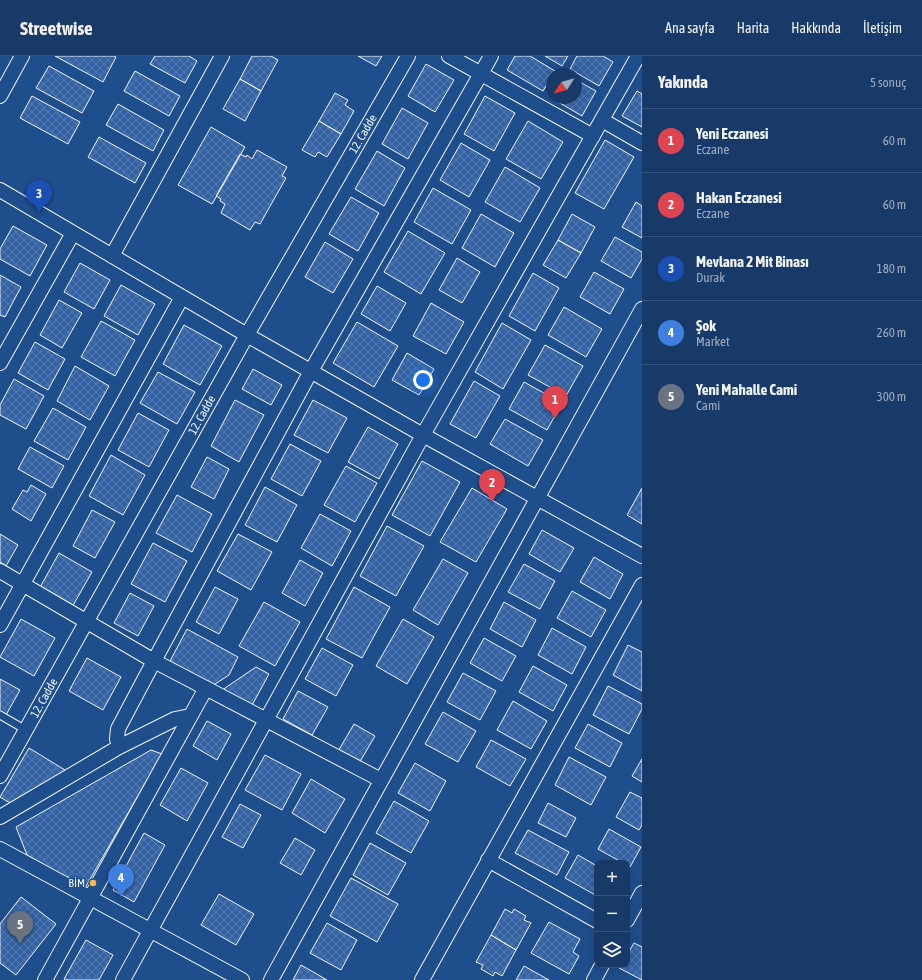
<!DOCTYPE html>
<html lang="tr">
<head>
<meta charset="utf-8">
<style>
  body { margin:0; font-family:"Asap Condensed",sans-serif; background:#20416f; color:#f1f3f6 }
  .controls { position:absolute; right:12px; bottom:12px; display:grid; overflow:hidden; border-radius:8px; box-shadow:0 4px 16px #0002 }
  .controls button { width:36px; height:36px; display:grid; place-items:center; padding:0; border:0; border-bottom:1px solid #36547d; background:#173a69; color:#f1f3f6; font:20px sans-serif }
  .compass { position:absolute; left:546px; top:12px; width:36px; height:36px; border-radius:50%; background:#173a69; box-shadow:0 4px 16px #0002; rotate:234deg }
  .you { position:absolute; left:423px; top:324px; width:14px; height:14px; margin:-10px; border:3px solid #fff; border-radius:50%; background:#1a73e8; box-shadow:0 0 0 6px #1a73e833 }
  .badge { display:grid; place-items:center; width:26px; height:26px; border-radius:50%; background:#bca0f2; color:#fff; font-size:13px; font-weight:700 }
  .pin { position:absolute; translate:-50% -33px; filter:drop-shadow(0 1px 2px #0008) }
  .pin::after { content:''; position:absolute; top:21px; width:14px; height:12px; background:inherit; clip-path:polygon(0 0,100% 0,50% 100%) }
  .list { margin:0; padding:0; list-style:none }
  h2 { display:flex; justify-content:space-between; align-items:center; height:52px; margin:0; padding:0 16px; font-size:17px }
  h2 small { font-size:13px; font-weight:400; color:#9eadc0 }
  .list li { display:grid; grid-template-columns:26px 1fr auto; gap:12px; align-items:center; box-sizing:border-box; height:64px; padding:0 16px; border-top:1px solid #36547d }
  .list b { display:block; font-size:15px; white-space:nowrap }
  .list p { margin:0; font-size:13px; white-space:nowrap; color:#9eadc0 }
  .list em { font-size:13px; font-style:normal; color:#9eadc0 }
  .icon { flex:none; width:22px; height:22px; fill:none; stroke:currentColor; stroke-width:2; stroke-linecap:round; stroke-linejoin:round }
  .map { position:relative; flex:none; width:642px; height:924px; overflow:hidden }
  header { display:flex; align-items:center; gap:24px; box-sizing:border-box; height:56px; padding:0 20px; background:#173a69; border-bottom:1px solid #36547d }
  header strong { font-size:19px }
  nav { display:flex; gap:22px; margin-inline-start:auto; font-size:14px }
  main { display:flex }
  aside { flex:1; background:#173a69 }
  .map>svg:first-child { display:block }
  .building { fill:url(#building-cross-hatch); stroke:#f2f6ff }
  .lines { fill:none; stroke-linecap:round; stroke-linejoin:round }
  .lane-casing { stroke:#f2f6ff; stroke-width:9 }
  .street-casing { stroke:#f2f6ff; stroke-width:16 }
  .lane { stroke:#1f4e8c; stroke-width:7 }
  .street { stroke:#1f4e8c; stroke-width:14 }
  .poi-dot { fill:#ffb74d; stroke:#1f4e8c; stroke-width:1.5 }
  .labels { text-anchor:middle; stroke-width:3; stroke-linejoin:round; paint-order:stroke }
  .street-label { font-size:12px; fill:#f2f6ff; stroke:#1f4e8c }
  .poi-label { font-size:12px; fill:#f2f6ff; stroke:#1f4e8c; text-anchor:end }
</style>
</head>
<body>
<header>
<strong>Streetwise</strong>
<nav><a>Ana sayfa</a><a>Harita</a><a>Hakkında</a><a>İletişim</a></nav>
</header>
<main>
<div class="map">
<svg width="642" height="924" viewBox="0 0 642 924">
  <defs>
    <pattern id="building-cross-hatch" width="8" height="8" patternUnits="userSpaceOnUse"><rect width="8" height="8" fill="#3563a3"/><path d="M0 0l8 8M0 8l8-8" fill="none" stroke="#537ab1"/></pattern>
  </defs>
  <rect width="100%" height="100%" fill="#1f4e8c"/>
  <path class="building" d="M55,0H114L116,1L103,26Z
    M155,0H189L197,5L185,27L150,8Z
    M252,0H271L278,4L261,35L240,23Z
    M358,0H382L376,10Z
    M515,0H530L555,15L543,35L507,14Z
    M545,0H568L562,10Z
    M577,0H603L613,6L599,30L570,13Z
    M426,8L454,24L435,56L408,40Z
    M49,10L94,35L82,57L36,32Z
    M135,15L180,40L169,60L124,35Z
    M240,23L261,35L245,65L223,53Z
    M576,24L596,35L582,60L553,43L576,42Z
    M637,35L642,38V71L622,60Z
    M335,37L348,44L345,49L354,55L341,78L319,65Z
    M32,40L80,66L68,88L20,62Z
    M485,40L515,57L494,95L464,78Z
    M118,48L164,74L153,95L106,69Z
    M402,52L428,67L408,103L382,88Z
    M319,65L341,78L327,101L318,96L315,101L302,94Z
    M528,65L563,86L541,123L506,103Z
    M211,71L245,91L212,148L178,129Z
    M99,81L146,107L135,127L88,101Z
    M605,84L634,101L604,153L575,137Z
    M461,87L490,104L469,141L440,124Z
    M257,94L287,111L282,120L286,122L260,168L255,166L250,174L221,157L225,148L220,145L221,143L216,140L240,98L246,101L247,99L252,103Z
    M377,95L405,112L384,150L355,133Z
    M505,111L540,132L520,166L485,146Z
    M433,132L471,154L452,188L414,166Z
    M351,141L379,157L358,195L329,178Z
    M636,146L642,150V182L622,171Z
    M481,158L514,177L495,211L462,192Z
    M572,158L595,171L581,197L558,184Z
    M13,170L47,189L30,220L0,203V193Z
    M408,175L445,197L421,238L384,216Z
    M615,181L642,196V203L631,222L601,205Z
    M558,184L581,197L566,222L543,209Z
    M325,186L353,203L333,237L305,221Z
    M457,202L480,216L462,247L439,234Z
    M80,207L110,224L94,253L64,236Z
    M594,216L624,233L610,258L580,241Z
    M533,217L559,232L535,275L509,260Z
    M0,219L21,231L5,261L0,259Z
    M121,229L155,248L138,279L104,260Z
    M377,230L406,247L390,275L361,258Z
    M59,244L82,257L62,292L40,279Z
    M431,247L464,266L446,298L413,280Z
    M564,251L602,273L586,301L548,279Z
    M101,265L135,284L115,320L81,301Z
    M357,266L398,290L374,331L333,307Z
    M502,267L531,284L503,333L475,316Z
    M184,269L222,290L200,329L163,308Z
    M35,286L65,303L48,334L18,317Z
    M545,289L583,310L566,340L528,319Z
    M407,297L434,313L419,339L392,324Z
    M75,310L109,330L90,364L57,345Z
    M253,313L282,329L271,349L242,333Z
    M158,316L195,336L177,368L140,347Z
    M14,323L44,340L26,373L0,359V349Z
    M474,325L500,340L476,382L450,368Z
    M524,326L562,347L547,374L509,353Z
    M235,344L264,359L239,406L211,390Z
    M313,344L347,362L328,397L294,379Z
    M53,352L86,371L68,404L34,385Z
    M138,357L169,374L149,411L118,394Z
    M505,363L543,384L528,410L490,388Z
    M368,371L398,388L379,423L348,406Z
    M290,388L321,405L302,440L271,423Z
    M30,391L64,410L52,432L18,413Z
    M111,399L145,419L123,459L89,440Z
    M207,401L229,413L214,443L191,431Z
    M422,405L460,426L430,480L392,459Z
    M346,410L377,427L355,466L324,449Z
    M31,429L46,438L31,465L12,453L23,434L27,436Z
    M265,431L297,449L277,486L245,469Z
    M472,432L507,453L476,506L440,486Z
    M642,432V468L627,459Z
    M177,439L212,458L192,496L156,477Z
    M92,454L115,466L95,502L73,490Z
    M320,458L351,475L332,510L301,492Z
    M387,470L424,490L396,540L360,520Z
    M542,474L574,492L560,516L529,498Z
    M0,478L18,489L6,510L0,506Z
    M238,478L272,496L251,534L217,515Z
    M153,487L187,505L165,546L131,528Z
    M59,497L92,516L71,553L38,535Z
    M594,501L623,518L610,543L580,526Z
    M443,503L468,517L438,569L413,554Z
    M300,504L323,517L305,550L282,537Z
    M524,508L555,525L540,553L508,536Z
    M215,531L238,543L219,578L196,566Z
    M354,531L390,551L362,602L326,583Z
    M572,535L606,554L591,581L557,562Z
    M130,537L154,550L138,580L114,567Z
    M264,546L300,566L275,610L239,590Z
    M504,546L536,564L522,591L490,573Z
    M21,563L55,582L34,620L0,601Z
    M403,563L434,581L407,628L376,610Z
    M552,572L586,591L572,618L538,599Z
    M187,573L238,601L229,619L212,630L169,607Z
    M484,582L516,600L502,625L470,607Z
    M628,589L642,596V635L613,619Z
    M322,592L353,609L336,640L305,623Z
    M87,602L121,621L103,654L69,635Z
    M533,610L567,629L553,655L519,636Z
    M256,611L269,618L251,651L223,635L225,632Z
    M463,617L496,635L480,664L447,646Z
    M0,623L20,634L6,659L0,656Z
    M608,630L642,648V653L629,678L593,659Z
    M298,635L328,651L312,679L283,663Z
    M513,645L547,665L531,693L497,674Z
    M443,656L476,675L458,706L425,688Z
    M207,665L231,678L217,704L193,690Z
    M354,668L375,680L358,709L337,697Z
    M588,668L622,687L610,711L575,692Z
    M491,684L526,703L510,730L476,711Z
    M29,692L65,714L60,723L15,750L0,741Z
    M151,694L162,698L85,832L27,799L16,771Z
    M265,699L301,718L282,754L245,734Z
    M569,701L606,721L591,749L555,729Z
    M642,703V726L632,720Z
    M415,707L446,725L430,755L398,737Z
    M181,712L208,727L187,765L160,749Z
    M311,723L345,743L325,777L292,757Z
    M630,736L642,742V769L639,774L616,761Z
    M394,745L429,765L411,797L376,777Z
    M548,747L576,762L566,781L538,767Z
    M240,748L261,759L243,792L222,781Z
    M609,773L641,791L630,811L627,810V807H623L598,793Z
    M528,774L569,796L557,819L515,797Z
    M144,777L165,789L134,846L113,834Z
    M295,782L315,794L301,819L280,807Z
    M370,787L406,807L388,839L353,819Z
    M578,799L597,810V840L565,822Z
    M351,822L398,848L377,886L330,860Z
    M219,838L254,858L236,889L201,869Z
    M21,841L56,868L16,919L0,907V868Z
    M505,853L512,857L514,853L526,860L524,864L531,867L516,894L491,879Z
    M549,866L580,883L573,896L579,900L569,918L531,897Z
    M327,867L357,884L341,914L310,897Z
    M491,879L516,894L502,920L495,916L493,920L481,913L483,909L476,906Z
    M86,884L113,899L99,924H66L64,923Z
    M634,887L642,891V924L619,912L621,909H627V899Z
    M301,909L327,924H293Z
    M524,910L549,924H516Z"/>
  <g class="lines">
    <g class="lane-casing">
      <path id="lane" d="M0,659L26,674"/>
    </g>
    <g class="street-casing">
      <path id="street" d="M449,0L593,80
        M0,40L22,0
        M602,64L642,87
        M0,134L247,279L423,379L642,500
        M112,200L222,0
        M0,307L73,177
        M0,515L154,605L381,724
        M0,569L182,241
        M119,691L117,683L118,673L154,605L311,315L491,0
        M0,720L247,279L408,0
        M0,761L119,691L175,663L185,661L189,662
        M0,793L242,924
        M488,804L597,865
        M627,864L642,837
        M45,924L206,632
        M123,924L423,379L638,0
        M271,924L642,253
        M422,924L642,529
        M594,924L602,909"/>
    </g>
    <use href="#lane" class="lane"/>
    <use href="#street" class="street"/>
  </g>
  <circle class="poi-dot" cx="93" cy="827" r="4"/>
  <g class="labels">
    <g class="street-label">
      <text transform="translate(363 78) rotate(-60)" y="4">12. Cadde</text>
      <text transform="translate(202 359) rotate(-61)" y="4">12. Cadde</text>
      <text transform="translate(44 642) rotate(-61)" y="4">12. Cadde</text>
    </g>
    <g class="poi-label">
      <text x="85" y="831">BİM</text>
    </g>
  </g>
</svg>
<div class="controls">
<button>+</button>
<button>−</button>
<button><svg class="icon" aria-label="layers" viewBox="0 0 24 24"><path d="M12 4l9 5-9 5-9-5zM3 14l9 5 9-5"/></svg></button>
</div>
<svg class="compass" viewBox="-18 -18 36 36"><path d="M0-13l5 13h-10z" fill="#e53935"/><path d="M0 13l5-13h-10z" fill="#9eadc0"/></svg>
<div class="you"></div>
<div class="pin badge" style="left:555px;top:363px;background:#e0444e">1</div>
<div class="pin badge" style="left:492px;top:446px;background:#e0444e">2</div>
<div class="pin badge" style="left:39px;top:157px;background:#1a4fb4">3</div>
<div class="pin badge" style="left:121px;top:841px;background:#3f7fe0">4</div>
<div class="pin badge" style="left:20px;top:888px;background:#6b7280">5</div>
</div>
<aside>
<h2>Yakında<small>5 sonuç</small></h2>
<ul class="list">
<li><span class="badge" style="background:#e0444e">1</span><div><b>Yeni Eczanesi</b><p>Eczane</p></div><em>60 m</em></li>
<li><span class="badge" style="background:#e0444e">2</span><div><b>Hakan Eczanesi</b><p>Eczane</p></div><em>60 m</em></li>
<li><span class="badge" style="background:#1a4fb4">3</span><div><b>Mevlana 2 Mit Binası</b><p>Durak</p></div><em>180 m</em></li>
<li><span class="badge" style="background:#3f7fe0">4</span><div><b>Şok</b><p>Market</p></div><em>260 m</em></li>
<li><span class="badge" style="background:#6b7280">5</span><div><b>Yeni Mahalle Cami</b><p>Cami</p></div><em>300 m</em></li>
</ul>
</aside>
</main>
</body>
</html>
